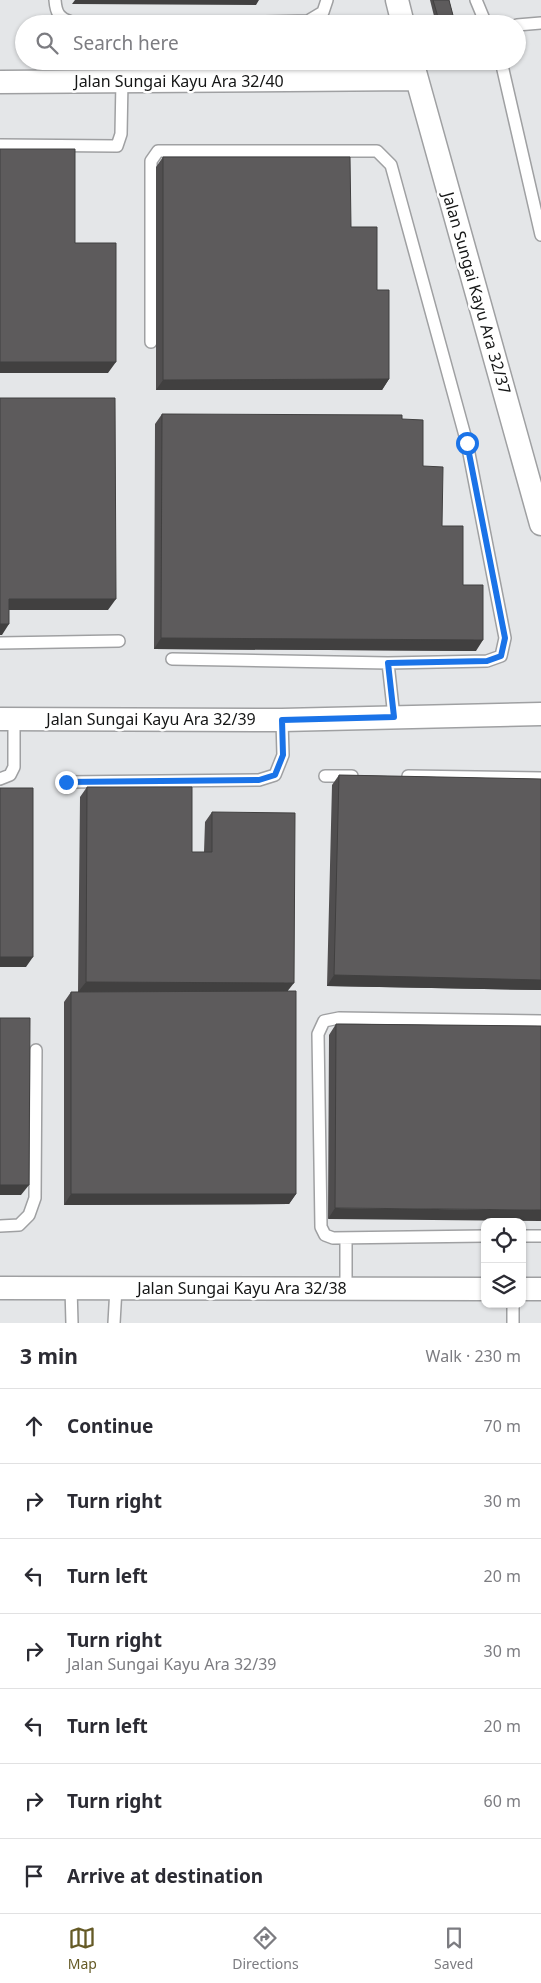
<!DOCTYPE html>
<html lang="en">
<head>
<meta charset="utf-8">
<style>
  body { margin:0; font-family:"Noto Sans",sans-serif; background:#f2f2f3; color:#2b2b33 }
  .controls { position:absolute; right:15px; bottom:15px; display:grid; overflow:hidden; border-radius:10px; box-shadow:0 1px 4px #0004 }
  .controls button { width:45px; height:45px; display:grid; place-items:center; padding:0; border:0; border-bottom:1px solid #e1e1e2; background:#fff; color:#2b2b33; font:25px sans-serif }
  .stop { position:absolute; width:15px; height:15px; margin:-11px; border:4px solid #1a73e8; border-radius:50%; background:#fff }
  .stop.end { background:#1a73e8; border-color:#fff; box-shadow:0 1px 5px #0008 }
  .list { margin:0; padding:0; list-style:none }
  h2 { display:flex; justify-content:space-between; align-items:center; height:65px; margin:0; padding:0 20px; font-size:21px }
  h2 small { font-size:16px; font-weight:400; color:#7c7c81 }
  .list li { display:grid; grid-template-columns:32px 1fr auto; gap:15px; align-items:center; box-sizing:border-box; height:75px; padding:0 20px; border-top:1px solid #e1e1e2 }
  .list b { display:block; font-size:19px; white-space:nowrap }
  .list p { margin:0; font-size:16px; white-space:nowrap; color:#7c7c81 }
  .list em { font-size:16px; font-style:normal; color:#7c7c81 }
  .icon { flex:none; width:28px; height:28px; fill:none; stroke:currentColor; stroke-width:2; stroke-linecap:round; stroke-linejoin:round }
  .map { position:relative; flex:none; width:541px; height:1323px; overflow:hidden }
  .search { position:absolute; background:#fff; box-shadow:0 1px 4px #0004; left:15px; right:15px; top:15px; height:55px; display:flex; align-items:center; gap:12px; box-sizing:border-box; padding:0 18px; border-radius:28px; color:#7c7c81; font-size:19px }
  .sheet { height:590px; background:#fff }
  nav { display:flex; justify-content:space-around; align-items:center; box-sizing:border-box; height:70px; border-top:1px solid #e1e1e2; background:#fff; font-size:14px; color:#7c7c81 }
  nav a { display:grid; justify-items:center; gap:2px }
  nav .on { color:#655a26 }
  .map>svg:first-child { display:block }
  .lines { fill:none; stroke-linecap:round; stroke-linejoin:round }
  .service-casing { stroke:#9fa0a2; stroke-width:14 }
  .minor-casing { stroke:#9fa0a2; stroke-width:25 }
  .service { stroke:#fff; stroke-width:11 }
  .minor { stroke:#fff; stroke-width:22 }
  .wall { fill:#504e4f }
  .shaded-wall { fill:#414040 }
  .building { fill:#5d5b5c; stroke:#414040 }
  .route { stroke:#1a73e8; stroke-width:6 }
  .labels { text-anchor:middle; stroke-width:5; stroke-linejoin:round; paint-order:stroke }
  .street-label { font-size:16px; fill:#151616; stroke:#fff }
</style>
</head>
<body>
<div class="map">
<svg width="541" height="1323" viewBox="0 0 541 1323">
  <rect width="100%" height="100%" fill="#e4e6e8"/>
  <g class="lines">
    <g class="service-casing">
      <path id="service" d="M55,0C56,13 59,18 71,22L214,23L308,21L323,12L327,0
        M476,0L486,24
        M517,25L541,23
        M501,61L541,235
        M211,80L212,61
        M0,145L117,146L121,134L122,81
        M151,342V161L158,151H377L391,165L467,443L505,638L501,656L487,661L388,663
        M0,643L119,641
        M172,659L388,663L394,717
        M325,776H352
        M408,776L541,778
        M0,779L10,775L14,767V719
        M66,782L259,780L275,775L283,755L282,720
        M0,1226L19,1225L29,1215L35,1198L36,1050
        M485,1236L333,1238L325,1235L321,1227L318,1034L324,1021L339,1018L541,1021
        M522,1236H541
        M71,1288L72,1323
        M346,1289V1238
        M114,1323L116,1288
        M513,1323V1304"/>
    </g>
    <g class="minor-casing">
      <path id="minor" d="M397,0L403,24
        M412,61L541,524
        M0,82L417,79
        M0,719L282,720L541,714
        M0,1288L485,1289
        M522,1289H541"/>
    </g>
    <use href="#service" class="service"/>
    <use href="#minor" class="minor"/>
  </g>
  <path class="wall" d="M430,0H449L455,23L454,24H436Z
    M163,157L351,227L377,290L389,379L382,390H156V167Z
    M162,414L402,419L423,466L442,526L463,585L476,651L154,649L155,424Z
    M339,775L541,779V990L327,986L332,785Z
    M87,787L192,852H204L205,822L212,812L288,991L296,1194L289,1204L64,1205V1002L71,992H78L80,797Z
    M336,1024L541,1026L328,1219L329,1035Z"/>
  <path class="shaded-wall" d="M75,0H259L256,5L72,4Z
    M0,362H116L108,373H0Z
    M389,379L382,390H156L163,380Z
    M9,599H116L108,610H2Z
    M0,624H9L2,635H0Z
    M161,638L483,640L476,651L154,649Z
    M0,957H33L26,967H0Z
    M334,975L541,980V990L327,986Z
    M86,982L294,983L286,993L78,992Z
    M0,1185H29L21,1195H0Z
    M71,1194H296L289,1204L64,1205Z
    M335,1208L541,1210V1221L328,1219Z"/>
  <path class="building" d="M433,0H449L455,23L451,24H440Z
    M0,149H75V243H116V362H0Z
    M163,157H350L351,227H377V290H389V379L163,380Z
    M0,398H115L116,599H9V624H0Z
    M162,414L402,415V419L423,420V466L443,467L442,526H463V585H483V640L161,638Z
    M339,775L541,779V980L334,975Z
    M87,787H192V852H212V812L295,813L294,983L86,982Z
    M0,788H33V957H0Z
    M296,991V1194H71V992Z
    M0,1018H30L29,1185H0Z
    M336,1024L541,1026V1210L335,1208Z"/>
  <g class="lines">
    <path class="route" d="M66,782L259,780L275,775L283,755L282,720L394,717L388,663L487,661L501,656L505,638L467,443"/>
  </g>
  <g class="labels">
    <g class="street-label">
      <text x="179" y="87">Jalan Sungai Kayu Ara 32/40</text>
      <text transform="translate(477 293) rotate(74)" y="6">Jalan Sungai Kayu Ara 32/37</text>
      <text x="151" y="725">Jalan Sungai Kayu Ara 32/39</text>
      <text x="242" y="1294">Jalan Sungai Kayu Ara 32/38</text>
    </g>
  </g>
</svg>
<div class="controls">
<button><svg class="icon" aria-label="locate" viewBox="0 0 24 24"><circle cx="12" cy="12" r="6"/><path d="M12 2v4M12 18v4M2 12h4M18 12h4"/></svg></button>
<button><svg class="icon" aria-label="layers" viewBox="0 0 24 24"><path d="M12 4l9 5-9 5-9-5zM3 14l9 5 9-5"/></svg></button>
</div>
<div class="stop" style="left:467px;top:443px"></div>
<div class="stop end" style="left:66px;top:782px"></div>
<div class="search"><svg class="icon" aria-label="search" viewBox="0 0 24 24"><circle cx="10" cy="10" r="6"/><path d="M15 15l6 6"/></svg>Search here</div>
</div>
<section class="sheet">
<h2>3 min<small>Walk · 230 m</small></h2>
<ul class="list">
<li><svg class="icon" aria-label="ahead" viewBox="0 0 24 24"><path d="M12 20V5M6 11l6-6 6 6"/></svg><div><b>Continue</b></div><em>70 m</em></li>
<li><svg class="icon" aria-label="right" viewBox="0 0 24 24"><path d="M7 20v-9h11M14 6l5 5-5 5"/></svg><div><b>Turn right</b></div><em>30 m</em></li>
<li><svg class="icon" aria-label="left" viewBox="0 0 24 24"><path d="M17 20v-9H6M10 6l-5 5 5 5"/></svg><div><b>Turn left</b></div><em>20 m</em></li>
<li><svg class="icon" aria-label="right" viewBox="0 0 24 24"><path d="M7 20v-9h11M14 6l5 5-5 5"/></svg><div><b>Turn right</b><p>Jalan Sungai Kayu Ara 32/39</p></div><em>30 m</em></li>
<li><svg class="icon" aria-label="left" viewBox="0 0 24 24"><path d="M17 20v-9H6M10 6l-5 5 5 5"/></svg><div><b>Turn left</b></div><em>20 m</em></li>
<li><svg class="icon" aria-label="right" viewBox="0 0 24 24"><path d="M7 20v-9h11M14 6l5 5-5 5"/></svg><div><b>Turn right</b></div><em>60 m</em></li>
<li><svg class="icon" aria-label="arrive" viewBox="0 0 24 24"><path d="M6 21V4h12l-3 4 3 4H6"/></svg><div><b>Arrive at destination</b></div></li>
</ul>
</section>
<nav>
<a class="on"><svg class="icon" aria-label="map" viewBox="0 0 24 24"><path d="M3 6l6-2 6 2 6-2v14l-6 2-6-2-6 2zM9 4v14M15 6v14"/></svg>Map</a>
<a><svg class="icon" aria-label="directions" viewBox="0 0 24 24"><path d="M12 3l9 9-9 9-9-9zM9 14v-3h6M13 9l2 2-2 2"/></svg>Directions</a>
<a><svg class="icon" aria-label="saved" viewBox="0 0 24 24"><path d="M7 4h10v16l-5-4-5 4z"/></svg>Saved</a>
</nav>
</body>
</html>
